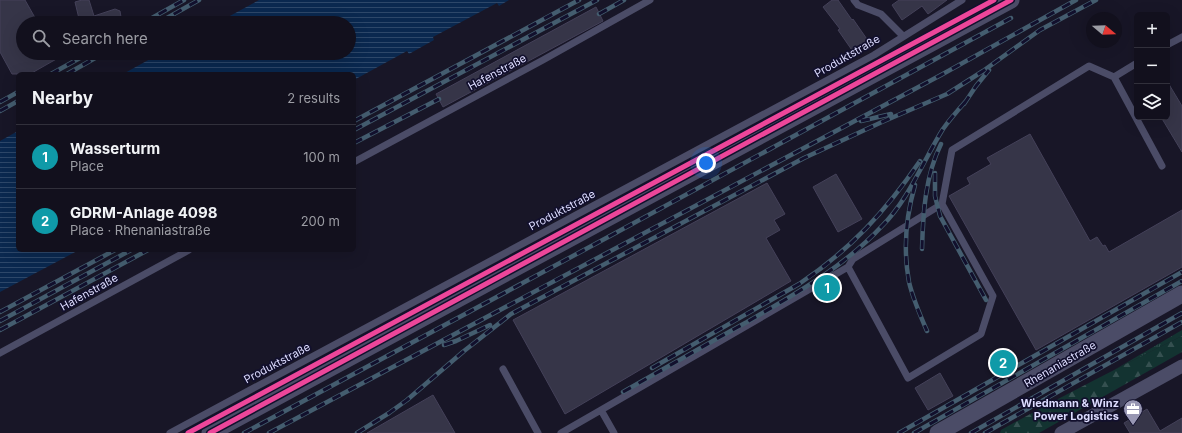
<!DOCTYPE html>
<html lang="en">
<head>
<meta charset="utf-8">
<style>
  body { margin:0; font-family:Inter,sans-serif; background:#1b1926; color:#f1f3f6 }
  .controls { position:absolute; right:12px; top:12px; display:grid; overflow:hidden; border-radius:6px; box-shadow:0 4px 16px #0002 }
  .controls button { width:36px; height:36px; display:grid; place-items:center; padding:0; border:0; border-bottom:1px solid #31303b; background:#12101d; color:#f1f3f6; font:20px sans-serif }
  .compass { position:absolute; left:1086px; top:12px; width:36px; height:36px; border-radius:50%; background:#12101d; box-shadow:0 4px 16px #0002; rotate:109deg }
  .you { position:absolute; left:706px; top:163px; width:14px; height:14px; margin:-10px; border:3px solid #fff; border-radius:50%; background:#1a73e8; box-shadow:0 0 0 6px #1a73e833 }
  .badge { display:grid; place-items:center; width:26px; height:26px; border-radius:50%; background:#db2777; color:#fff; font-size:13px; font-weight:700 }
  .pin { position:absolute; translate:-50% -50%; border:2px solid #fff; box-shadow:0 1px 4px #0006 }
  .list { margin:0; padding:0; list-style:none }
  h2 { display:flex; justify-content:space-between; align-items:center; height:52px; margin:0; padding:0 16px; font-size:17px }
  h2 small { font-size:13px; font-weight:400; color:#9c9da4 }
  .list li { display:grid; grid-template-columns:26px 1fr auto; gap:12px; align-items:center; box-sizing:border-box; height:64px; padding:0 16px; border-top:1px solid #31303b }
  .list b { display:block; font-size:15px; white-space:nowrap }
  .list p { margin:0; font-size:13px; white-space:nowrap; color:#9c9da4 }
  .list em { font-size:13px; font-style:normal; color:#9c9da4 }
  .icon { flex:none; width:22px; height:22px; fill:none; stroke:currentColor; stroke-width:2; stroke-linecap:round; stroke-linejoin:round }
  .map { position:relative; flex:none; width:1182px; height:433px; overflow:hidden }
  .search { position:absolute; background:#12101d; box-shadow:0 4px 16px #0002; left:16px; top:16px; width:340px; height:44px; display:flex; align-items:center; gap:10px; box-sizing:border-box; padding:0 14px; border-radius:22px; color:#9c9da4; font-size:15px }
  .panel { position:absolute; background:#12101d; box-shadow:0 4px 16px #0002; left:16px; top:72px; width:340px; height:180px; border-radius:6px }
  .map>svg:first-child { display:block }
  .grass { fill:url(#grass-tufts) }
  .forest { fill:url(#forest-firs) }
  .water { fill:url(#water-rules) }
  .building { fill:#363548; stroke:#444159 }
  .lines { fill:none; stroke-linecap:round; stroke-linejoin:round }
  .service { stroke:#4b4c67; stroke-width:7 }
  .minor { stroke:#4b4c67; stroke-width:13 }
  .tertiary { stroke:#4b4c67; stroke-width:17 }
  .rail-casing { stroke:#445d6f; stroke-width:4.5 }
  .rail { stroke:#12102d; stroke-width:3; stroke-dasharray:9; stroke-linecap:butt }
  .cycleway-casing { stroke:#12102d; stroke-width:8 }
  .cycleway { stroke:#ed469a; stroke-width:5 }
  .labels { text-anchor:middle; stroke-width:3.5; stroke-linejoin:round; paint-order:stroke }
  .street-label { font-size:11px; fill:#dddcff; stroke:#12102d }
  .poi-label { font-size:11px; font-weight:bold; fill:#dddcff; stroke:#12102d; text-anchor:end }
</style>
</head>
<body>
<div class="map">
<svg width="1182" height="433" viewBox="0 0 1182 433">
  <defs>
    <pattern id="grass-tufts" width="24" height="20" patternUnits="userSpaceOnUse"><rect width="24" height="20" fill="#133331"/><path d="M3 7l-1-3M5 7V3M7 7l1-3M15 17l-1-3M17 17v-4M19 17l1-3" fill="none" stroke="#355050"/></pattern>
    <pattern id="forest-firs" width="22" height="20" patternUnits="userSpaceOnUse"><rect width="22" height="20" fill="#133331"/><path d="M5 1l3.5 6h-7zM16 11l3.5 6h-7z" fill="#355050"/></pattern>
    <pattern id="water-rules" width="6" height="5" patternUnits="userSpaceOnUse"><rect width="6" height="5" fill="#0a284f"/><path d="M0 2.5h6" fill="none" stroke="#2d4769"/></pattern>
  </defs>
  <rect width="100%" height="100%" fill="#181627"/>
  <path class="grass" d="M1182,330V336L1114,370Z"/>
  <path class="forest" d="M1182,336V352L1039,433H1000L1001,430C1060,397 1121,366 1182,336Z"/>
  <path class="water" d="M259,0H509L499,6L497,3L433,37L434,40L409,54L407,51L354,80V74H123L161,53H349V23H217Z
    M18,131V250H79L0,292V141Z"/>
  <path class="building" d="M0,0H25L38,23H23V53H67L30,74H12L0,52Z
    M82,0H89L94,16L115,9L120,11L121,17L118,20L110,23H80L75,2Z
    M832,0H838L852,20L853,19L871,45L856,56L838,30L840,29L823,7Z
    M899,0H947L928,14L922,6L902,20L892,5Z
    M596,7L603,21L443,107L436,94Z
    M1167,81L1182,106V152L1161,117H1167Z
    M1030,134L1090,241L1097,237L1103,246L1105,245L1109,252L1182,210V267L1036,350L949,196L970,184L967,178L991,164L987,158Z
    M836,174L862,219L838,232L813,187Z
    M767,183L785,214L774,220L780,230L766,238L791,281L565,414L513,320Z
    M832,282L836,290L825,296L821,289Z
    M940,373L953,396L928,410L915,388Z
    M433,395L455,433H367Z
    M1147,409L1160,431L1182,418V433H1130L1124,423Z"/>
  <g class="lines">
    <path class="service" d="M854,0L858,5L881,14L903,36
      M1167,45L1182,37
      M1114,77L1137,63
      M354,162L543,60L650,0
      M848,267L853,259L942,204
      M0,353L189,250
      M503,369L538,433
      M601,410L848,267L908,378L981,334L993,296L942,204L952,150L1089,66L1114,77L1162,166
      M170,433L874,55L962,0
      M561,433L601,410L614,433"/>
    <path class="minor" d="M1061,433L1182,366"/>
    <path class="tertiary" d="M210,433L1011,0
      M938,433L1182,294"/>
    <g class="rail-casing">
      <path id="rail" d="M599,14L624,0
        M143,23L184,0
        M158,23L199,0
        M51,74L89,53
        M67,74L104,53
        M0,102L18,92
        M964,104L976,86L989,70
        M0,111L18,101
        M354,121L579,0
        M861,121L891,114
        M354,130L597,0
        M354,143L439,99
        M935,173V196L940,216L986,300
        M915,185C906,216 903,249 909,282C913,299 920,315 927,331
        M922,249C923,214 925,176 941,144
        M0,312L115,250
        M0,321L131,250
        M0,330L148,250
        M444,345L456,341L490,325
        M652,368L799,284C850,250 885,212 920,161
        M623,392C664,369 705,345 747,322C795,294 844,267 882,226C909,199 923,161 943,129C950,119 958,110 966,101
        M244,433L610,236L1011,18
        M269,433L941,75L1076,0
        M357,433L389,413L407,400L464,351L511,314L804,158L882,122L947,94L983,71L1040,30L1096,0
        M899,433L1182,272
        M914,433L1182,281
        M971,433L1182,313
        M985,433L1182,322"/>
    </g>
    <use href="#rail" class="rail"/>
    <g class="cycleway-casing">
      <path id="cycleway" d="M188,433L994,0
        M210,433L1011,0"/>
    </g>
    <use href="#cycleway" class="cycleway"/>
  </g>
  <defs>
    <g id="office-pin" transform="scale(1)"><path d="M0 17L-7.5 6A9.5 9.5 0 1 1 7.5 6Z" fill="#9897b3" stroke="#12102d"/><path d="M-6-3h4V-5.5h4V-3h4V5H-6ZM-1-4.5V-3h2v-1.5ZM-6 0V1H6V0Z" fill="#fff"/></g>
  </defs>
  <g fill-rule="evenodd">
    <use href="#office-pin" x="1133" y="409"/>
  </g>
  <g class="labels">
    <g class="street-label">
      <text transform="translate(847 56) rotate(-30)" y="4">Produktstraße</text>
      <text transform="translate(497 72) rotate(-28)" y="4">Hafenstraße</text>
      <text transform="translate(562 210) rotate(-28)" y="4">Produktstraße</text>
      <text transform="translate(89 292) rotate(-29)" y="4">Hafenstraße</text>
      <text transform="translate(277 363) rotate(-28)" y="4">Produktstraße</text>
      <text transform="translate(1060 364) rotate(-30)" y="4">Rhenaniastraße</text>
    </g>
    <g class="poi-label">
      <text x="1119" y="407">Wiedmann &amp; Winz<tspan x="1119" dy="13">Power Logistics</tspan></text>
    </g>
  </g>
</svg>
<div class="controls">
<button>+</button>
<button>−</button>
<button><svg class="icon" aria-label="layers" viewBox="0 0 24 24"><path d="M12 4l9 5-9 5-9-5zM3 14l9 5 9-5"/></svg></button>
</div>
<svg class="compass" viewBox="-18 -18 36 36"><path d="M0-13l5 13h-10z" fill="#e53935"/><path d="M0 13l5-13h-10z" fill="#9c9da4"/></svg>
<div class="you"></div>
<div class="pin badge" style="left:827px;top:288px;background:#0f9aa8">1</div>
<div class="pin badge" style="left:1003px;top:363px;background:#0f9aa8">2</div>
<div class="search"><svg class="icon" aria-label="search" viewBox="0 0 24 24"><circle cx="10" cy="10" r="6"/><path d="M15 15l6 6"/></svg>Search here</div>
<section class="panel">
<h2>Nearby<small>2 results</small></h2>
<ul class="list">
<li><span class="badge" style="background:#0f9aa8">1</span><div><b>Wasserturm</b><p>Place</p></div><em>100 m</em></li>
<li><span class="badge" style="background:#0f9aa8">2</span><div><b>GDRM-Anlage 4098</b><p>Place · Rhenaniastraße</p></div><em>200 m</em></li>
</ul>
</section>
</div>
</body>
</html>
